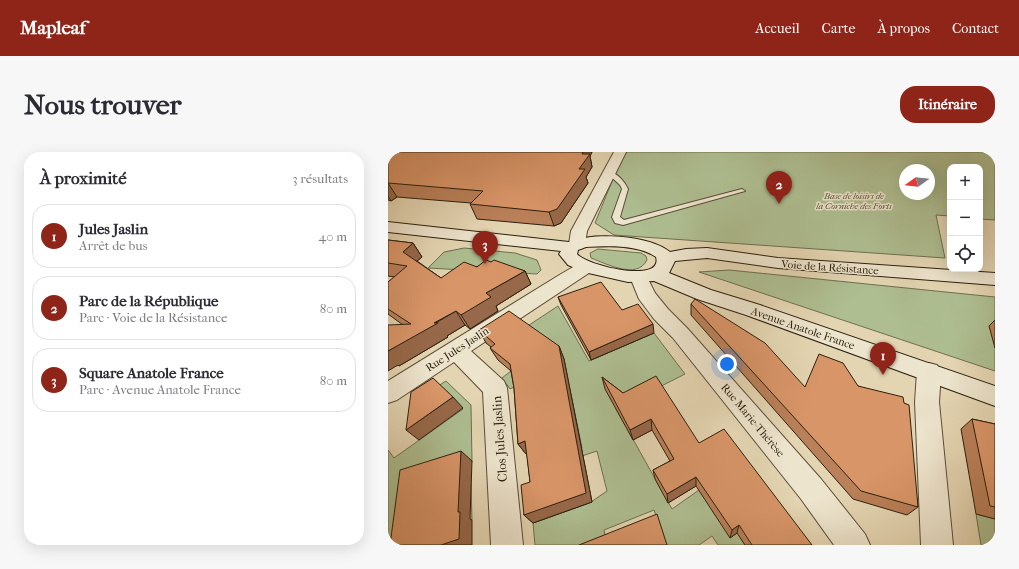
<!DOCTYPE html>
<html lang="fr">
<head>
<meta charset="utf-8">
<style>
	body { margin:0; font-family:"IM FELL French Canon",serif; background:#f7f7f7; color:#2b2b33 }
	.controls { position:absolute; right:12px; top:12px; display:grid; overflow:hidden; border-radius:8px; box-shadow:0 4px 16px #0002 }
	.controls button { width:36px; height:36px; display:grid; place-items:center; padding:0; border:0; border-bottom:1px solid #e1e1e2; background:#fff; color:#2b2b33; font:20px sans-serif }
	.compass { position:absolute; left:511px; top:12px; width:36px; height:36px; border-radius:50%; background:#fff; box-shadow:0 4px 16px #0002; rotate:255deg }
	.you { position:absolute; left:339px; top:212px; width:14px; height:14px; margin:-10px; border:3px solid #fff; border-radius:50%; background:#1a73e8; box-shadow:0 0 0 6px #1a73e833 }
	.badge { display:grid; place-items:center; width:26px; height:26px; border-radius:50%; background:#8f2418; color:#fff; font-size:13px; font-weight:700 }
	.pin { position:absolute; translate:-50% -33px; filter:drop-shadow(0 1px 2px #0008) }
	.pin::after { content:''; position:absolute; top:21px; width:14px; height:12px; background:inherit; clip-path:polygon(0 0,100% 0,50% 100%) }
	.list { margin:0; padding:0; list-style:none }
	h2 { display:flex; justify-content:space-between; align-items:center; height:52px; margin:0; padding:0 16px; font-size:17px }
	h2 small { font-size:13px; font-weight:400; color:#7c7c81 }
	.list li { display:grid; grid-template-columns:26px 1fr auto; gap:12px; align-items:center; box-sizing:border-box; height:64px; margin:0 8px 8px; padding:0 8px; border:1px solid #e1e1e2; border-radius:16px }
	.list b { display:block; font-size:15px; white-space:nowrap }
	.list p { margin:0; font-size:13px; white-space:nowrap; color:#7c7c81 }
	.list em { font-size:13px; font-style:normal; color:#7c7c81 }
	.icon { flex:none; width:22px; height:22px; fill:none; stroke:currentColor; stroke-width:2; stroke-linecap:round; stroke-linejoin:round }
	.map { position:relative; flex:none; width:607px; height:393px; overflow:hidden; border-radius:16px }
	header { display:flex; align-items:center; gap:24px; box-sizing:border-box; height:56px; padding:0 20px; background:#8f2418; color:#fff }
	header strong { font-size:19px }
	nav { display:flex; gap:22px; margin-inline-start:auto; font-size:14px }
	.intro { display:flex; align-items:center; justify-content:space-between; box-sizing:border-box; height:96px; padding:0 24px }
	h1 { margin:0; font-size:28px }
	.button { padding:10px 18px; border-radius:16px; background:#8f2418; color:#fff; font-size:14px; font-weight:700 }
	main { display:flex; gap:24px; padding:0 24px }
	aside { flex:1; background:#fff; border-radius:16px; box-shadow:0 4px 16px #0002 }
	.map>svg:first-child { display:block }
</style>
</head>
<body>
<header>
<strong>Mapleaf</strong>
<nav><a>Accueil</a><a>Carte</a><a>À propos</a><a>Contact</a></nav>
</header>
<div class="intro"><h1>Nous trouver</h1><a class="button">Itinéraire</a></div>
<main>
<aside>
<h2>À proximité<small>3 résultats</small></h2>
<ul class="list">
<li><span class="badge">1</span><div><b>Jules Jaslin</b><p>Arrêt de bus</p></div><em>40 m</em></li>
<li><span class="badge">2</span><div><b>Parc de la République</b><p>Parc · Voie de la Résistance</p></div><em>80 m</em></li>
<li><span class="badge">3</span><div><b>Square Anatole France</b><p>Parc · Avenue Anatole France</p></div><em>80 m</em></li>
</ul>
</aside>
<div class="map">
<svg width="607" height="393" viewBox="0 0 607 393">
	<rect width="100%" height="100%" fill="#e4d5b2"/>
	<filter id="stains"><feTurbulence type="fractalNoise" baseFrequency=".005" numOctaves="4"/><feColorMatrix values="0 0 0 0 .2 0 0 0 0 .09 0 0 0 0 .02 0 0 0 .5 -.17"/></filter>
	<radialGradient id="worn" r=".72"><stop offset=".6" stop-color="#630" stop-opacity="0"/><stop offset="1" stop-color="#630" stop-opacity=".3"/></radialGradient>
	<g fill="#aebe91" stroke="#6d6f50" fill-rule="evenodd">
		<path d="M236,0h371v68l-15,-1v-52h-30v49l-14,-1 9,43 -331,-23 -19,-12zM517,18h24v24h-24z"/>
		<polygon points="76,96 127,101 149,108 153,118 149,122 40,116 56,100"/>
		<path d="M210,97l43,4 5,3 1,4c-10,20 -40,4 -56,-2l-1,-5z"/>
		<polygon points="341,118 607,145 607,219 311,120"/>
		<polygon points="170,154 201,209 266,181 297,222 228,257 284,357 311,338 324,339 357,393 330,393 324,384 311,393 278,393 266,358 216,378 219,393 147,393 145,371 203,350 219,339 209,299 148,319 149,311 194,296 183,242 142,253 130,233 122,237 114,226 123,219 135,177"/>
		<polygon points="58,229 83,253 84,310 74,313 72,336 83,332 84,368 19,393 0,393 0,298 6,306 75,257 39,241"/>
		<polygon points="588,362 607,367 607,393 593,393"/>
	</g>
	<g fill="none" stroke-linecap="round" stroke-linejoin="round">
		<defs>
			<path id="lane" d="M220,20c8,-1 17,10 20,17l-8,28 4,3 118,-31 3,2 -122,34 -8,-2 -3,-6 10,-28 -2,-4 -12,-11z"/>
			<g id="street">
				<polygon points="226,0 238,0 199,79 197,92 195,96 189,97 183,96 181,92 183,79"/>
				<polygon points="198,110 204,111 207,115 204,119 83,199 116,229 119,236 135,393 103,393 95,240 66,210 9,248 0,251 0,229 173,122 192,111"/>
				<polygon points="251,119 257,121 267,141 280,157 299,176 433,327 477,382 482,393 446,393 413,347 285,186 266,167 251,147 242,125 245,121"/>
				<polygon points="541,211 549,213 553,220 551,250 565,393 533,393 527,250 529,220 533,213"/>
			</g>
			<path id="secondary" d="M0,70l181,20c25,-10 80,-7 101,10l16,-3 21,-1 71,10 217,15v12l-217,-17 -71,-10 -32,3 -6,12 42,17 49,15 235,81v20l-249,-91 -49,-16 -43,-18 -26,1 -44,-10 -16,-7 -9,-11 2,-3 -173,-19zM198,95c22,-1 51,-3 70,10 8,27 -69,9 -79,-3l1,-4z"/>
		</defs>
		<use href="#lane" stroke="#5a4d38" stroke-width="2"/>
		<use href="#street" stroke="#5a4d38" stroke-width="2"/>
		<use href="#secondary" stroke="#2c200f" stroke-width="2"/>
		<use href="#lane" fill="#ede4cd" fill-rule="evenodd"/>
		<use href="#street" fill="#ede4cd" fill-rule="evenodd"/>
		<use href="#secondary" fill="#ede4cd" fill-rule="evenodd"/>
	</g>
	<g fill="#ba8059" stroke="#2c200f">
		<polygon points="0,0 204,0 202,4 204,15 198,25 200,31 173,71 166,74 89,67 82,52 83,51 9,45 3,49 0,48"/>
		<polygon points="0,88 25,91 34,105 29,109 53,126 103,110 137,119 143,132 108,154 110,159 82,177 77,173 59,184 60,185 11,214 10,213 15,173 0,162 0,130 7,125 0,124"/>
		<polygon points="170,145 234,158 266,181 203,208 173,153"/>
		<polygon points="303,152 417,235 470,234 516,251 530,355 519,363 465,347 303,163"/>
		<polygon points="607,168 607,196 601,174"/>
		<polygon points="91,178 171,194 176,207 204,350 145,371 136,363 142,330 139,302 138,302 130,292 126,236 123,219 110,208 102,196 103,195 98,191"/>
		<polygon points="214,225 235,241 311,291 424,393 357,393 349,381 342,386 308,334 280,351 267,327 265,318 282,309 264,278 245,288 217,237"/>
		<polygon points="584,267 607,272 607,367 588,362 573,277"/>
	</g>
	<g fill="#976849" stroke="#2c200f">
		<polygon points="195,0 204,0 202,4 204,15 198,25 200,31 173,71 166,74 161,60 191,17 194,2"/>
		<polygon points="0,31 9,45 3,49 0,44"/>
		<polygon points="25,91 34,105 24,113 15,100"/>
		<polygon points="137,119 143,132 108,154 110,159 82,177 73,163 98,141"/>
		<polygon points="68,159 77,173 59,184 60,185 11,214 10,213 0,219 0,199"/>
		<polygon points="265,172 266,181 203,208 201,200"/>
		<polygon points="171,194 176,207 204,350 145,371 136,363"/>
		<polygon points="65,245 75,256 31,288 18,278"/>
		<polygon points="263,267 264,278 245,288 242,278"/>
		<polygon points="137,289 145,300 138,302 130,292"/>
		<polygon points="73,299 84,309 82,367 84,368 84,393 53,393"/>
		<polygon points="308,325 308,334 280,351 279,342"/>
		<polygon points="351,373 349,381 342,386 344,378"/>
	</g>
	<g fill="#d89568" stroke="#2c200f">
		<polygon points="0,0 195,0 194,2 202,2 191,17 197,17 169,57 161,60 82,52 95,39 0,31"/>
		<polygon points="0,88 25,91 15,100 53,126 76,110 89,115 98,108 103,110 106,108 137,119 98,141 103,145 73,163 68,159 46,171 50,171 0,199 0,173 23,172 0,157 0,130 19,114 0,111"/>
		<polygon points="213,130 234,158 250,152 265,172 201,200 170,145"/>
		<polygon points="307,147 377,191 417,235 431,202 455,211 470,234 515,245 516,251 521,253 530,355 473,339 303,152"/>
		<polygon points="121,159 171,194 198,341 136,363 133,333 142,330 137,289 130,292 126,236 122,212 102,196 107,192 91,178"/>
		<polygon points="268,224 311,291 336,277 424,393 364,393 351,373 344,378 308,325 279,342 265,318 286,307 263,267 242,278 214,225 235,241"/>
		<polygon points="45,226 65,245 18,278 23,240"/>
		<polygon points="584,267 607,272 607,355 602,354"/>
		<polygon points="73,299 70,360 72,360 71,387 53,393 2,393 12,318"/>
		<polygon points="269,362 279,393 191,393"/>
	</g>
	<g text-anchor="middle" stroke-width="3" stroke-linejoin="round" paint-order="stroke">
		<g font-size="9" font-style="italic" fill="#534f36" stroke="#ede4cd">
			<text x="466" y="47">Base de loisirs de<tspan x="466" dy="10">la Corniche des Forts</tspan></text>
		</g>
		<g font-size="11" fill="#2c200f" stroke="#ede4cd">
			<text transform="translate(442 115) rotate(4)" y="4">Voie de la Résistance</text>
			<text transform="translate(415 176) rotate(19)" y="4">Avenue Anatole France</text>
			<text transform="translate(69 197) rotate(-33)" y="4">Rue Jules Jaslin</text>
			<text transform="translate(365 268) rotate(50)" y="4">Rue Marie-Thérèse</text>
		</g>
		<g font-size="13" fill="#2c200f" stroke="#ede4cd">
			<text transform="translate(111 287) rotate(-94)" y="5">Clos Jules Jaslin</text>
		</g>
	</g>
	<rect width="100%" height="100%" filter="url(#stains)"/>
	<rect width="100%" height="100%" fill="url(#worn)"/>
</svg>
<div class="controls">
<button>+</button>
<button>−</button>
<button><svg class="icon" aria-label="locate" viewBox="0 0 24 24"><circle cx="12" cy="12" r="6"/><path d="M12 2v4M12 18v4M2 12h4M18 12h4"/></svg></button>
</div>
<svg class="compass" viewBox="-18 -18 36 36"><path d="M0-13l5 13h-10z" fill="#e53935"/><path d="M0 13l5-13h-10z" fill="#7c7c81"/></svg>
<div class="you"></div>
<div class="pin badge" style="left:495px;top:223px">1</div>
<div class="pin badge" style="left:391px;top:52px">2</div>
<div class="pin badge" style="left:97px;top:112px">3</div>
</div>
</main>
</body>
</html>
